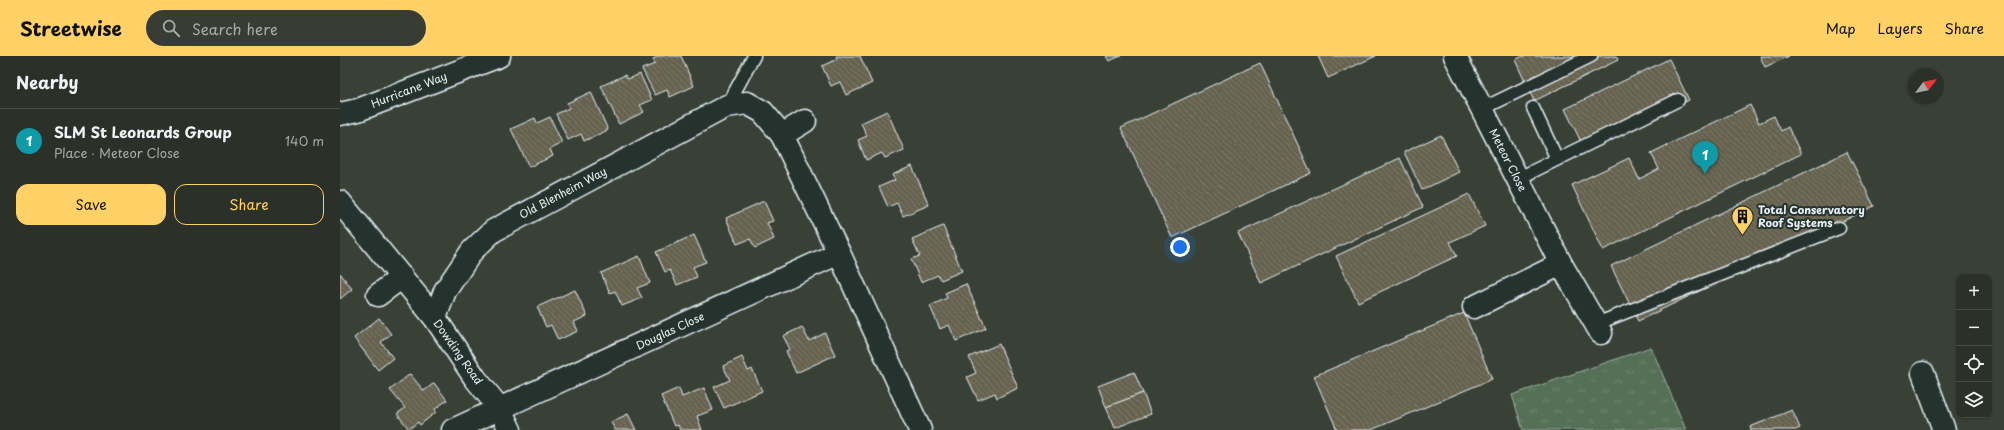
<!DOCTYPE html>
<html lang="en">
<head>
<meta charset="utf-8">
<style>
	body { margin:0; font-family:"Playpen Sans",sans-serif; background:#373d35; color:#f1f3f6 }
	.controls { position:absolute; right:12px; bottom:12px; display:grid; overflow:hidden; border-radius:8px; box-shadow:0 1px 3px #0004 }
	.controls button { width:36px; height:36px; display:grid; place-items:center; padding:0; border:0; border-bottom:1px solid #474c46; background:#2b3129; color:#f1f3f6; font:20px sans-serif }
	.compass { position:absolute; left:1568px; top:12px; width:36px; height:36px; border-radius:50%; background:#2b3129; box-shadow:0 1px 3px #0004; rotate:58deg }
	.you { position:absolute; left:840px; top:191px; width:14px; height:14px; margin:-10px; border:3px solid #fff; border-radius:50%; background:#1a73e8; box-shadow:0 0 0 6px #1a73e833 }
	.badge { display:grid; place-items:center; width:26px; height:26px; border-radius:50%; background:#ffd166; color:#fff; font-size:13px; font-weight:700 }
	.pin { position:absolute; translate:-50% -33px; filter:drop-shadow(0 1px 2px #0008) }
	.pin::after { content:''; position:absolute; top:21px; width:14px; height:12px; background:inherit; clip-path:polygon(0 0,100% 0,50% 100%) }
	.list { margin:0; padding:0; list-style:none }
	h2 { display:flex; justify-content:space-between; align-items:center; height:52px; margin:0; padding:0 16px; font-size:17px }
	h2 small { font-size:13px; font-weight:400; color:#a6a9a8 }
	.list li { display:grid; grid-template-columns:26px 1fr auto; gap:12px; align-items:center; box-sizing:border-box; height:64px; padding:0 16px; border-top:1px solid #474c46 }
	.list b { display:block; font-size:15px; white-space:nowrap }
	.list p { margin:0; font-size:13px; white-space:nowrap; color:#a6a9a8 }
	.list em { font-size:13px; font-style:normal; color:#a6a9a8 }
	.actions { display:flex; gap:8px; padding:12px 16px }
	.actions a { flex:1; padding:9px 0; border:1px solid #ffd166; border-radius:12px; text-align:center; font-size:14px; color:#ffd166 }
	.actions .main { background:#ffd166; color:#111 }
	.icon { flex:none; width:22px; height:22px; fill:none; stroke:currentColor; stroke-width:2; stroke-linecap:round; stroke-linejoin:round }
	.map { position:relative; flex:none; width:1664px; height:374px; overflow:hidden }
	header { display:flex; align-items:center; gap:24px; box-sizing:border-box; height:56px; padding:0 20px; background:#ffd166; color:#111 }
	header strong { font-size:19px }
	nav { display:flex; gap:22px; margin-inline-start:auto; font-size:14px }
	.search { width:280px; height:36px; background:#373d35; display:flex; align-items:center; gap:10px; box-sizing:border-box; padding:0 14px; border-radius:22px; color:#a6a9a8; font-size:15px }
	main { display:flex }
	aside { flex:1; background:#2b3129 }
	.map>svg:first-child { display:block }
</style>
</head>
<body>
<header>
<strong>Streetwise</strong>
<div class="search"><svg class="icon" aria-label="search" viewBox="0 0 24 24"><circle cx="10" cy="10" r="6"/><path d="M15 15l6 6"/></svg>Search here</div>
<nav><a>Map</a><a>Layers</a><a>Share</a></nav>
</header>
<main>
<aside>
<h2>Nearby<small></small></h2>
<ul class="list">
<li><span class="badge" style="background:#0f9aa8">1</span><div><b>SLM St Leonards Group</b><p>Place · Meteor Close</p></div><em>140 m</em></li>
</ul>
<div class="actions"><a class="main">Save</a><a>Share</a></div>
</aside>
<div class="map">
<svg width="1664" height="374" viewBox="0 0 1664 374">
	<defs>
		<pattern id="grass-tufts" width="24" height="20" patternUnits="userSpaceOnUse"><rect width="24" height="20" fill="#557056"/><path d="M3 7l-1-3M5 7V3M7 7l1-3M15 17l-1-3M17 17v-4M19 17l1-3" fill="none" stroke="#6d856f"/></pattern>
		<pattern id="building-back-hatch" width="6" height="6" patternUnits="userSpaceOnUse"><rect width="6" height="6" fill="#66624f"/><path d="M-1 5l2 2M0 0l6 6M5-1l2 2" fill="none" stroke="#7c7969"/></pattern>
	</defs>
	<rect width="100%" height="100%" fill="#394137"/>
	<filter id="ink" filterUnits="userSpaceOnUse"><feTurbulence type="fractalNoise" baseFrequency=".025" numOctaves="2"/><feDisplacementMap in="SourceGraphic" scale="8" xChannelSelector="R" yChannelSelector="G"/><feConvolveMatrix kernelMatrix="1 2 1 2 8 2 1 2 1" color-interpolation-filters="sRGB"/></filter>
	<g filter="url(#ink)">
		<polygon fill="url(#grass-tufts)" stroke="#9eb0a7" points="1311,291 1346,374 1183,374 1172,339"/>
		<g fill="url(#building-back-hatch)" stroke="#e8f1f8">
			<polygon points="319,0 341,0 354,30 330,41 327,34 315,39 302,13 315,8 313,3"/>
			<polygon points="496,0 520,0 532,27 506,39 500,26 491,30 482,10 497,3"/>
			<polygon points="766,0 781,0 769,5"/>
			<polygon points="978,0 1036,0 988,22"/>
			<polygon points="1183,0 1276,0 1278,4 1194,45 1175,4"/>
			<polygon points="1420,0 1449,0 1425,11"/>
			<polygon points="1329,3 1349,44 1245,94 1225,53"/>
			<polygon points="920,7 971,117 832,182 781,72"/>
			<polygon points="300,18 312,44 300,49 304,56 279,68 261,30 285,19 288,23"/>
			<polygon points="251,36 268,74 244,85 241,78 228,84 216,58 229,52 227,47"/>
			<polygon points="1410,49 1419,67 1434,60 1441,75 1448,71 1461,98 1263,194 1232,129 1289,102 1299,123 1319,113 1311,97"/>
			<polygon points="547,55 564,94 545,102 542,97 526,104 518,84 527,80 521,67"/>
			<polygon points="210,61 222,87 210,93 213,100 189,111 171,73 195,62 197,67"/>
			<polygon points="1101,79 1119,116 1082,134 1064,96"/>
			<polygon points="1507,96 1534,150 1298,265 1271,210"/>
			<polygon points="1060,102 1083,151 921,227 898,177"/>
			<polygon points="572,110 589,149 563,160 557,147 548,151 539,131 555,124 552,119"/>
			<polygon points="1129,138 1145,170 1110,186 1117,200 1018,246 996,200"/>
			<polygon points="424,145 433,165 427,167 434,183 415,192 410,183 397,188 386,162"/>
			<polygon points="603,170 622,215 601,224 598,219 581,226 571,203 580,200 572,183"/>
			<polygon points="354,179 366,206 353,211 357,221 337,229 330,214 325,216 316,196"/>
			<polygon points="299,200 310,227 297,232 302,242 282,250 275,235 270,237 261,217"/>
			<polygon points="0,217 12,233 0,243"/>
			<polygon points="626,228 646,272 616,285 609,269 600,273 590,250 607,242 605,237"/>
			<polygon points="235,234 247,260 234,266 238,275 218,284 211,269 206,271 197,251"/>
			<polygon points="1124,257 1152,323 1031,374 997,374 974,320"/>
			<polygon points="39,262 51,278 41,286 53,302 38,314 14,282"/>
			<polygon points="462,271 469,285 485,277 495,299 456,317 446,295 450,293 443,280"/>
			<polygon points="659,288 678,332 657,342 655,337 638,344 627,321 636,317 629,301"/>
			<polygon points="402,301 408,315 412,313 422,335 384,352 374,331 390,324 383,310"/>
			<polygon points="794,316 803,337 766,351 758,330"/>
			<polygon points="70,318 84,335 94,327 107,344 95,353 96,356 80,369 78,366 69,373 57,358 65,352 50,334"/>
			<polygon points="339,332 342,341 364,332 373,354 357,360 362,374 340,374 338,369 334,370 321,340"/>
			<polygon points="803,337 811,358 775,372 766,351"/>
			<polygon points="1452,354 1460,372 1456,374 1411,374 1410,371"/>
			<polygon points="288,358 296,374 275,374 271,366"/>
		</g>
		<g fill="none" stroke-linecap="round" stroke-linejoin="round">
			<defs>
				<g id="service">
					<polyline points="387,50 414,0"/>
					<polyline points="1193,52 1217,103"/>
					<polyline points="1142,53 1251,0"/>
					<polyline points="1177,123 1338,44"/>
					<polyline points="1256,268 1499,172"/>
				</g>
				<g id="minor">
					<polyline points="1115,0 1221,208 1261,277"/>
					<polyline points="0,58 18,54 159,0"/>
					<polyline points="442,79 465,65"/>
					<polyline points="0,146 95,262 135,322 160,353 170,374"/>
					<polyline points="499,197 580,374"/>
					<polyline points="38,239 62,221"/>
					<polyline points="1134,251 1221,208"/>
					<polyline points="95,262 105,235 132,195 153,175 387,50 407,47 423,56 442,79 499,197 113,374"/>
					<polyline points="1583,317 1604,374"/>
				</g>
			</defs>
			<use href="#service" stroke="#e8f1f8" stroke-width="15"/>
			<use href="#minor" stroke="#e8f1f8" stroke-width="25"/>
			<use href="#service" stroke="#26332d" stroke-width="12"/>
			<use href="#minor" stroke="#26332d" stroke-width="22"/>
		</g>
	</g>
	<defs>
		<symbol id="building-pin" viewBox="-11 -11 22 30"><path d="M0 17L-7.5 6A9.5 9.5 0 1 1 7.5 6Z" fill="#ffd166" stroke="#26332d"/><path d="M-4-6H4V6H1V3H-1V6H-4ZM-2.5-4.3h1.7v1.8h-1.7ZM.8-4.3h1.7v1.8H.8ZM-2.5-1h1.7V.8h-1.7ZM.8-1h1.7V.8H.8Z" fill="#111"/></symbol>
	</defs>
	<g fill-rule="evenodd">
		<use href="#building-pin" x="1390" y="148" width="25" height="34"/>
	</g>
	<g text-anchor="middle" stroke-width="4" stroke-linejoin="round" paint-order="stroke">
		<g font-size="11" fill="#e8f1f8" stroke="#26332d">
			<text transform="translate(69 34) rotate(-21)" y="4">Hurricane Way</text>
			<text transform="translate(1168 104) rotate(63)" y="4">Meteor Close</text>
			<text transform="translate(223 137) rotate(-28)" y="4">Old Blenheim Way</text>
			<text transform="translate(330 275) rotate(-25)" y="4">Douglas Close</text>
			<text transform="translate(118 296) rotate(55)" y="4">Dowding Road</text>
		</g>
		<g font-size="11" font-weight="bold" fill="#e8f1f8" stroke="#26332d" text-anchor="start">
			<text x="1418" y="158">Total Conservatory<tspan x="1418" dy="13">Roof Systems</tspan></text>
		</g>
	</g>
</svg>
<div class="controls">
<button>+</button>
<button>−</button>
<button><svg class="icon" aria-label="locate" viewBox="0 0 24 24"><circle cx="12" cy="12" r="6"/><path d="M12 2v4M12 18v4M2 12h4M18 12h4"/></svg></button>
<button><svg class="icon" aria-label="layers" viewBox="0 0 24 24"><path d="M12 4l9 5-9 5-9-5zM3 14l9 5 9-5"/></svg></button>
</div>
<svg class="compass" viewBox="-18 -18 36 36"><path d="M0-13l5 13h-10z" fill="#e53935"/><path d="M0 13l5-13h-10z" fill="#a6a9a8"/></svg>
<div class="you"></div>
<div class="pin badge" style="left:1365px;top:118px;background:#0f9aa8">1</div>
</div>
</main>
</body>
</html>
